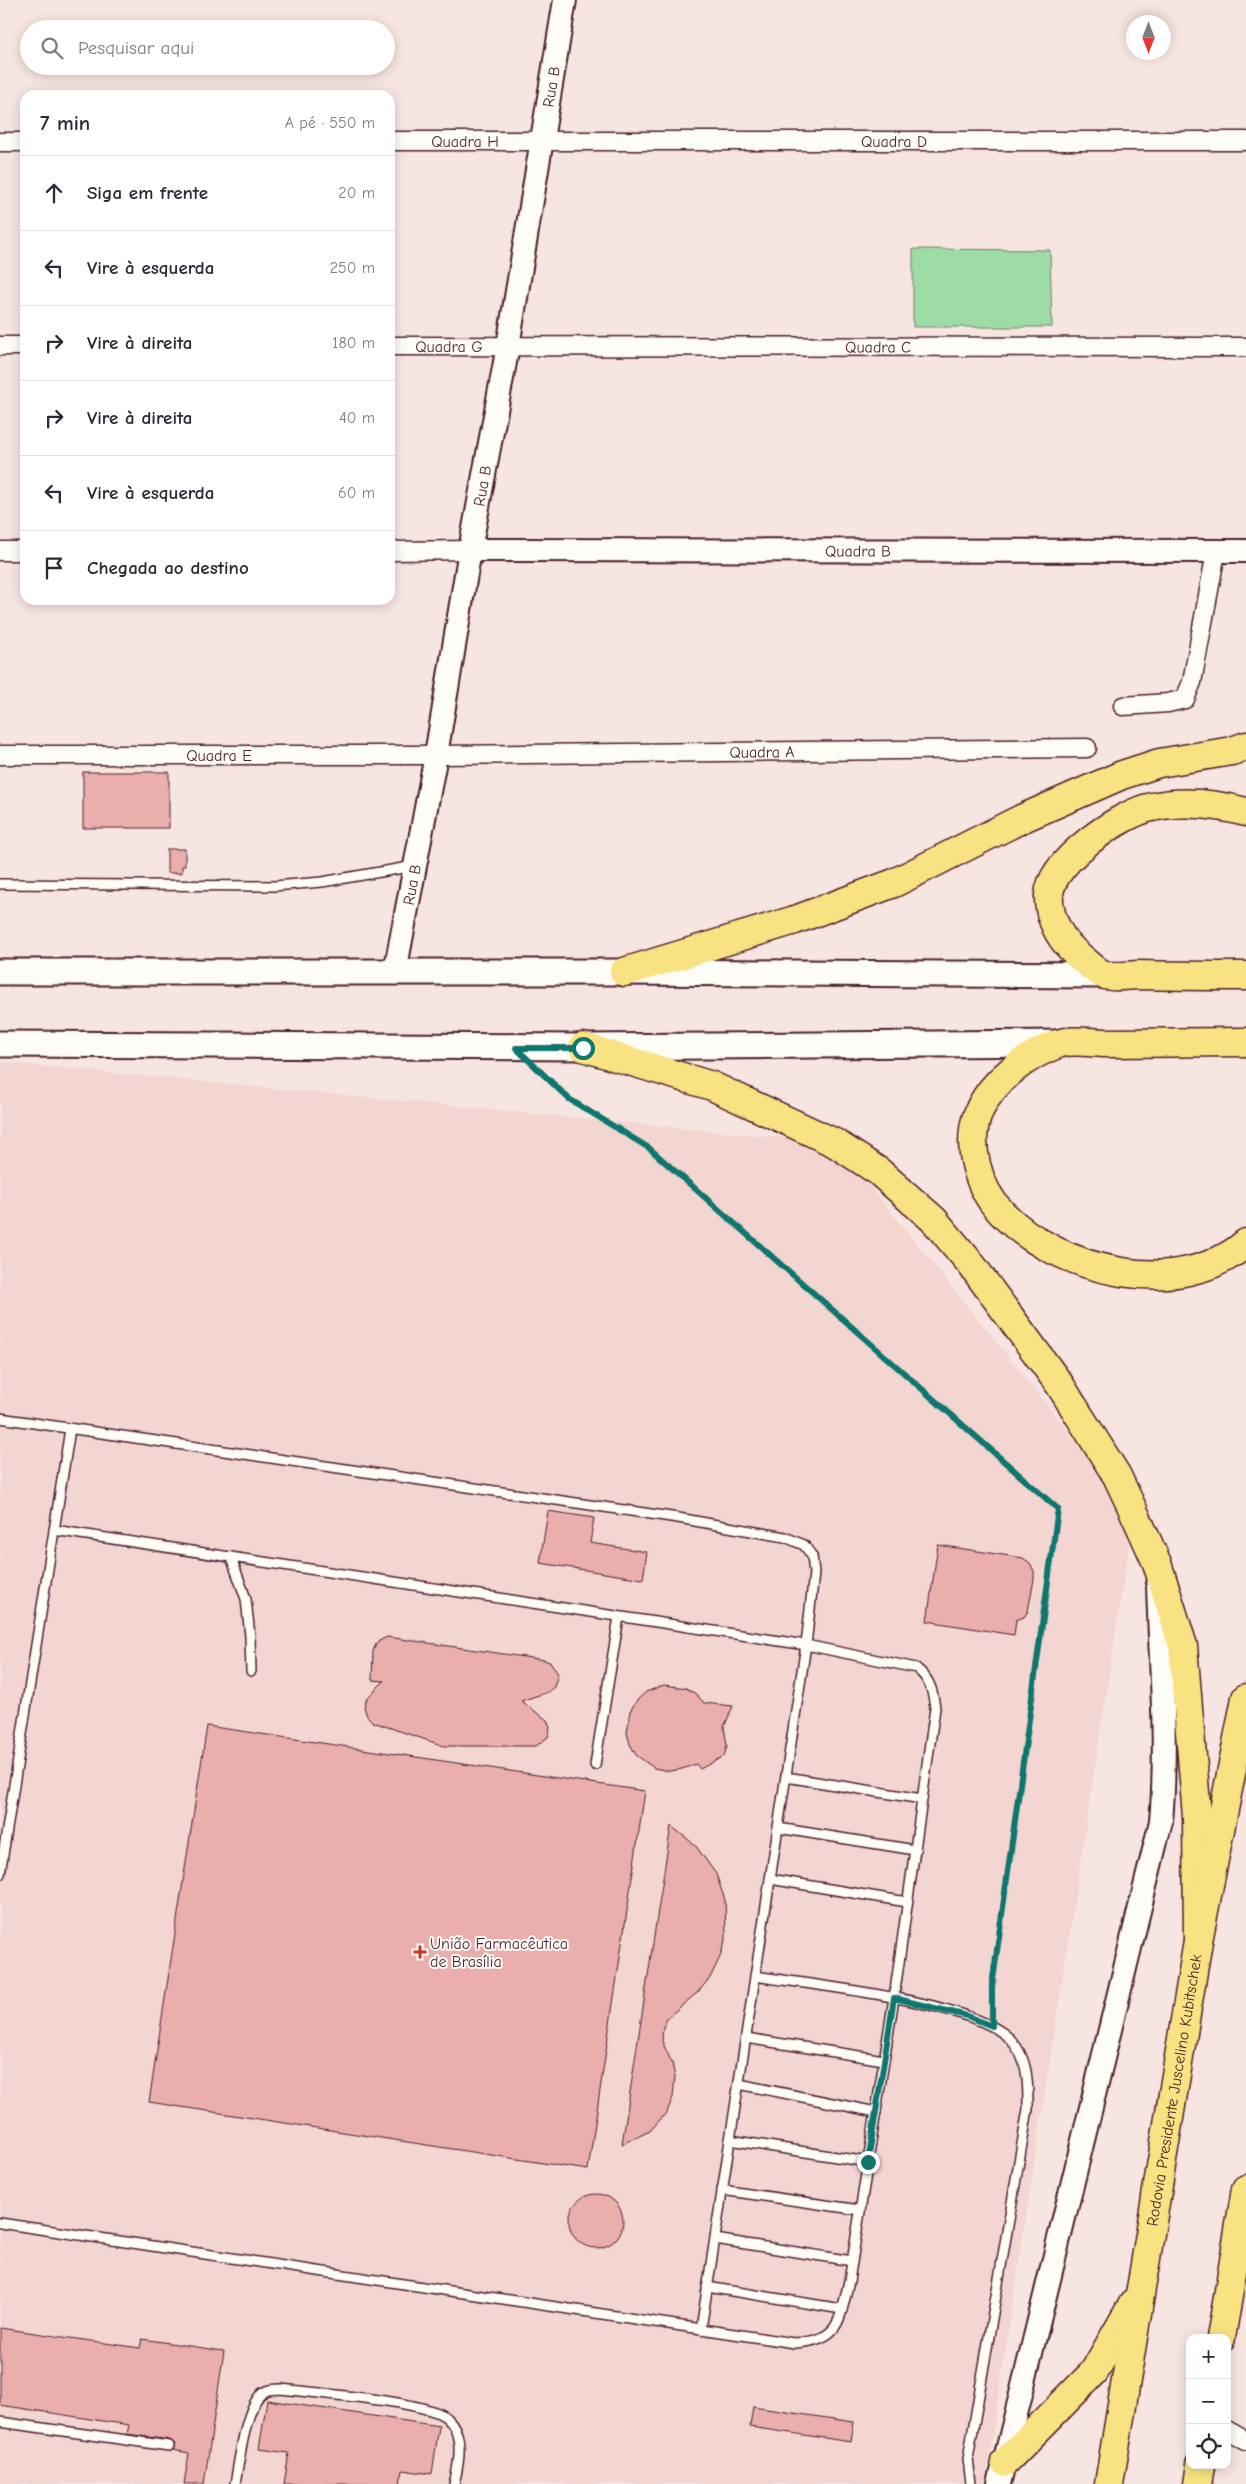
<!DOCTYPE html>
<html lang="pt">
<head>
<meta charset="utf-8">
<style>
	body { margin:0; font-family:"Comic Neue",sans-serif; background:#f2f2f3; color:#2b2b33 }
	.controls { position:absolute; right:15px; bottom:15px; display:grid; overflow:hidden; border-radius:10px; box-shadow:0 2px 12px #0003 }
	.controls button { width:45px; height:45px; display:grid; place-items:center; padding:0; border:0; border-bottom:1px solid #e1e1e2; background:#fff; color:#2b2b33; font:25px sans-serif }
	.compass { position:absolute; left:1126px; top:15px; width:45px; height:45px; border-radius:50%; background:#fff; box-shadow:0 2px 12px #0003; rotate:180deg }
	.stop { position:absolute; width:15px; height:15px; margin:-11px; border:4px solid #0f766e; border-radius:50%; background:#fff }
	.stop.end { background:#0f766e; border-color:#fff; box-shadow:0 1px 5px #0008 }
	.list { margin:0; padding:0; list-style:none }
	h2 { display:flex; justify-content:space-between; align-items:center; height:65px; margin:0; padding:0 20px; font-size:21px }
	h2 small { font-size:16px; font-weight:400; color:#7c7c81 }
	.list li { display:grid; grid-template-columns:32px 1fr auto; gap:15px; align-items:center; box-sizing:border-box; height:75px; padding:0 20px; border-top:1px solid #e1e1e2 }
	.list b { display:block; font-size:19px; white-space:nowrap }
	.list em { font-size:16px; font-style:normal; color:#7c7c81 }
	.icon { flex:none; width:28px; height:28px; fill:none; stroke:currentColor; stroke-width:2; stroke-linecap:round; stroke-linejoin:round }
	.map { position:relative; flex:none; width:1246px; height:2484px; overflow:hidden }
	.search { position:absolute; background:#fff; box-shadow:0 2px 12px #0003; left:20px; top:20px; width:375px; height:55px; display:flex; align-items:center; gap:12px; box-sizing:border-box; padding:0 18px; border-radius:28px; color:#7c7c81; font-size:19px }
	.panel { position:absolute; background:#fff; box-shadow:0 2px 12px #0003; left:20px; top:90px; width:375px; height:515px; border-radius:15px }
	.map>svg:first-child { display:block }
</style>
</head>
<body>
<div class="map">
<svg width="1246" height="2484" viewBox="0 0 1246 2484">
	<rect width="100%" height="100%" fill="#f7e5e1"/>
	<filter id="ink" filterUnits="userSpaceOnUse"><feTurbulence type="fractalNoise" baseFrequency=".02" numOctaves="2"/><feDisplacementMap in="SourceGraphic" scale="10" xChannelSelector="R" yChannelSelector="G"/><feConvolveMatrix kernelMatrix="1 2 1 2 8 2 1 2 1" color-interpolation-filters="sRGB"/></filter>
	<g filter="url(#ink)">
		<polygon fill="#f3d5d1" points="0,1062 835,1143 1134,1512 985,2484 0,2484"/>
		<polygon fill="#9ddca5" stroke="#747e68" points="913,249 1050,250 1052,327 913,327"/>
		<g fill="#eaafad" stroke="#4a1f2b">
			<rect x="83" y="772" width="86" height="56"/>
			<polygon points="167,849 185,849 185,866 182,866 182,873 167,873"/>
			<polygon points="548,1511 594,1518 590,1543 647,1552 643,1579 540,1563"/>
			<polygon points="938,1545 1023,1558 1030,1563 1034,1571 1034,1579 1028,1611 1024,1617 1016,1620 1014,1635 927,1621"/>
			<polygon points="387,1637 545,1660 551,1663 558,1674 554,1687 548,1692 521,1701 547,1720 550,1728 548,1737 536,1746 444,1746 373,1722 367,1716 364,1707 367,1698 384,1681 372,1680 373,1651 377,1642"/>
			<polygon points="664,1685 686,1688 696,1694 704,1703 733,1706 724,1727 727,1746 724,1756 700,1769 696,1764 682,1769 669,1771 654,1768 636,1755 630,1744 627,1733 630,1711 637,1700 646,1692"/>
			<polygon points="207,1726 645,1791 588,2170 149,2102"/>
			<polygon points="671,1826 695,1845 716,1874 725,1900 726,1937 720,1957 710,1978 697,1993 668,2017 663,2027 662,2041 672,2063 675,2077 673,2097 667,2112 650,2131 622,2144"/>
			<circle cx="596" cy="2221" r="27"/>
			<polygon points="0,2328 140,2348 142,2339 224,2351 204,2484 184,2484 189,2453 173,2450 175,2444 170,2440 127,2434 129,2425 0,2405"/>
			<polygon points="267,2400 439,2426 432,2474 402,2470 400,2484 284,2484 289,2453 259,2449"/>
			<polygon points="753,2407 854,2422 851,2442 750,2427"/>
		</g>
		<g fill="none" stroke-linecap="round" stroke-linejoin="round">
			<defs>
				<g id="service">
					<polyline points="0,884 274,886 322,882 415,866"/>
					<polyline points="0,1418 678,1518 785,1537 804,1545 812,1556 814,1573 806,1645 701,2329"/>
					<polyline points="231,1557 246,1599 250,1636 251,1671"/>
					<polyline points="595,1765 619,1617"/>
					<polyline points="786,1777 922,1799"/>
					<polyline points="778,1828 915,1850"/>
					<polyline points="0,1874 70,1429"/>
					<polyline points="770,1879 907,1902"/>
					<path d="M755,1976c57,9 216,25 254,62 20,19 19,46 19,71l-60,350 3,25"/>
					<polyline points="746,2038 884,2060"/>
					<polyline points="739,2084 876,2112"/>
					<polyline points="730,2140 868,2162"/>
					<polyline points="722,2190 860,2210"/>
					<path d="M0,2223l794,120c46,-2 45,-21 55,-62l45,-283 41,-290c-2,-17 -5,-29 -19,-40l-110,-23 -752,-115"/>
					<polyline points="715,2239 852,2261"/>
					<polyline points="707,2287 842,2309"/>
					<polyline points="0,2422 169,2446"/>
					<path d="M235,2484c4,-20 11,-86 31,-93 4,-2 11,-2 15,-2 32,4 147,12 166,29 18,16 12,46 7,66"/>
				</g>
				<g id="minor">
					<path id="s1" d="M390,141h856"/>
					<polyline points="0,142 25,142"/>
					<polyline points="0,346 25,346"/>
					<path id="s2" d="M390,346l856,1"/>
					<polyline points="0,551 25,551"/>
					<polyline points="390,551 470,550"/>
					<polyline points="1123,706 1168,703 1185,699 1192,682 1216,552"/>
					<path id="s3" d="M0,755h436l651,-7"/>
					<polyline points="1227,2430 1246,2441"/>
				</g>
				<g id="tertiary">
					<path id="s4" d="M470,550l776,1"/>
					<path id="s5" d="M395,972l41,-217 34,-205 38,-204 57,-346"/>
					<path d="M999,2484l162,-663c7,-79 -1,-158 -3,-237"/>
				</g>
				<g id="secondary">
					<polyline points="0,972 624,972 1104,975"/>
					<polyline points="0,1044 583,1047 1059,1043"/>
				</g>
				<g id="trunk">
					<path d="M1246,812c-31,-8 -63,-12 -94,-5 -31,6 -101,54 -103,88 -1,17 7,36 18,49 6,7 30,29 38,31 10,3 24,0 34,0 36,1 71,1 107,1"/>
					<polyline points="624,972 795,920 894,883 1021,819 1122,775 1159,763 1232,751 1246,746"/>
					<path d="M1246,1042c-47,0 -93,1 -140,1 -14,0 -35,-4 -48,1 -31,11 -66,37 -79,67 -14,33 -1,78 23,102 57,59 178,88 244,30"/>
					<polyline points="583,1047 712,1086 835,1143 878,1171 934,1220 971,1264 1060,1385 1117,1476 1134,1512 1157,1563 1183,1646 1197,1817 1198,1941"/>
					<polyline points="1221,2338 1246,2189"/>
					<polyline points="1005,2462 1094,2372 1133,2304"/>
					<path id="s6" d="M1109,2484l89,-543 48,-243"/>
					<polyline points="1198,2484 1201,2465"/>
				</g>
			</defs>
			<use href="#service" stroke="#4a1f2b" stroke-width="12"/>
			<use href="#minor" stroke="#4a1f2b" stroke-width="21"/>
			<use href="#tertiary" stroke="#4a1f2b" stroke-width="26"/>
			<use href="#secondary" stroke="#4a1f2b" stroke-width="29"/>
			<use href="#trunk" stroke="#4a1f2b" stroke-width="31"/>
			<polyline stroke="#4a1f2b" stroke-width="3" stroke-dasharray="5 4" stroke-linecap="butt" points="538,1069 569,1099 649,1148 1058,1509 991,1987 992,2011"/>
			<use href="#service" stroke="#fdfcf7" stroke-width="9"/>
			<use href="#minor" stroke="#fdfcf7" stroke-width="18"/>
			<use href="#tertiary" stroke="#fdfcf7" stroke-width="22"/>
			<use href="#secondary" stroke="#fdfcf7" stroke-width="25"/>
			<use href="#trunk" stroke="#f8e281" stroke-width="28"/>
		</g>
	</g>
	<g fill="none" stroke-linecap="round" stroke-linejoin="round" filter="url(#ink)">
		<polyline stroke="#0f766e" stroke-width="6" points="583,1048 516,1048 569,1099 649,1148 1058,1509 992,1987 992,2026 967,2016 894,1998 868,2162"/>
	</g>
	<path fill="#c8321e" stroke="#fdfcf7" stroke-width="2" d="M417.5 1944.5h5v5h5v5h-5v5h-5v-5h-5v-5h5z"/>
	<g text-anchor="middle" stroke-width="4" stroke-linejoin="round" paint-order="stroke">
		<g font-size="16" fill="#4a1f2b" stroke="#fdfcf7">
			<text dy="6" stroke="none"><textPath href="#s5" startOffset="899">Rua B</textPath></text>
			<text dy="6" stroke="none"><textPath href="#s1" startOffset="75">Quadra H</textPath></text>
			<text dy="6" stroke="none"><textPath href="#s1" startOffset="504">Quadra D</textPath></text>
			<text dy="6" stroke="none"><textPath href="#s2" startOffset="59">Quadra G</textPath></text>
			<text dy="6" stroke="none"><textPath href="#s2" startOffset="488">Quadra C</textPath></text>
			<text dy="6" stroke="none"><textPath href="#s5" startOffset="494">Rua B</textPath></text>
			<text dy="6" stroke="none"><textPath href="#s4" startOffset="388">Quadra B</textPath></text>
			<text dy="6" stroke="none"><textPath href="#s3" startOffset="762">Quadra A</textPath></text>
			<text dy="6" stroke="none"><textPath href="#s3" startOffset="219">Quadra E</textPath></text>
			<text dy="6" stroke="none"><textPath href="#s5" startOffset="89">Rua B</textPath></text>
			<text dy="6" stroke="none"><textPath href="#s6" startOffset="399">Rodovia Presidente Juscelino Kubitschek</textPath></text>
		</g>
		<g font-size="16" fill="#4a1f2b" stroke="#fdfcf7" text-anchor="start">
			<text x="430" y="1949">União Farmacêutica<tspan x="430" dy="18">de Brasília</tspan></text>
		</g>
	</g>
</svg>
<div class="controls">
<button>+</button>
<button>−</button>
<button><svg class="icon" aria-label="locate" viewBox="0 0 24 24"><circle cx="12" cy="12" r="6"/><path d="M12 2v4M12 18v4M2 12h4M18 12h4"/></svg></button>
</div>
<svg class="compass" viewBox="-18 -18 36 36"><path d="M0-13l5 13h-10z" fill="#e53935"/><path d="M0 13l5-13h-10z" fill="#7c7c81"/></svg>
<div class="stop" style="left:583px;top:1048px"></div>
<div class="stop end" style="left:868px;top:2162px"></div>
<div class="search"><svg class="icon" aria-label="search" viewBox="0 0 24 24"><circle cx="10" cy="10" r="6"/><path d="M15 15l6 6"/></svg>Pesquisar aqui</div>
<section class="panel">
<h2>7 min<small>A pé · 550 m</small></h2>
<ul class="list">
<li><svg class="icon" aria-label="ahead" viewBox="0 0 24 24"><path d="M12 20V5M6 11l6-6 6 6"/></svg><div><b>Siga em frente</b></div><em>20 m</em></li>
<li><svg class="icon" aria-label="left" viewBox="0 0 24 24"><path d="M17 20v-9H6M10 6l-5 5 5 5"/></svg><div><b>Vire à esquerda</b></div><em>250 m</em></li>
<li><svg class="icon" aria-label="right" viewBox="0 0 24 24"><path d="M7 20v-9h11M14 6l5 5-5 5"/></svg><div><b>Vire à direita</b></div><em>180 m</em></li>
<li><svg class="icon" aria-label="right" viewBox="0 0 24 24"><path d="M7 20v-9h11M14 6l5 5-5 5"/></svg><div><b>Vire à direita</b></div><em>40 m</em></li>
<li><svg class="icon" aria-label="left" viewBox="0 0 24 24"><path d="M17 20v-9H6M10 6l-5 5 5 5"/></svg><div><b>Vire à esquerda</b></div><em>60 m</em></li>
<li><svg class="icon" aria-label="arrive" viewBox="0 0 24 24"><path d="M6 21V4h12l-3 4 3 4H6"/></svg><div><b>Chegada ao destino</b></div></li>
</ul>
</section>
</div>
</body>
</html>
